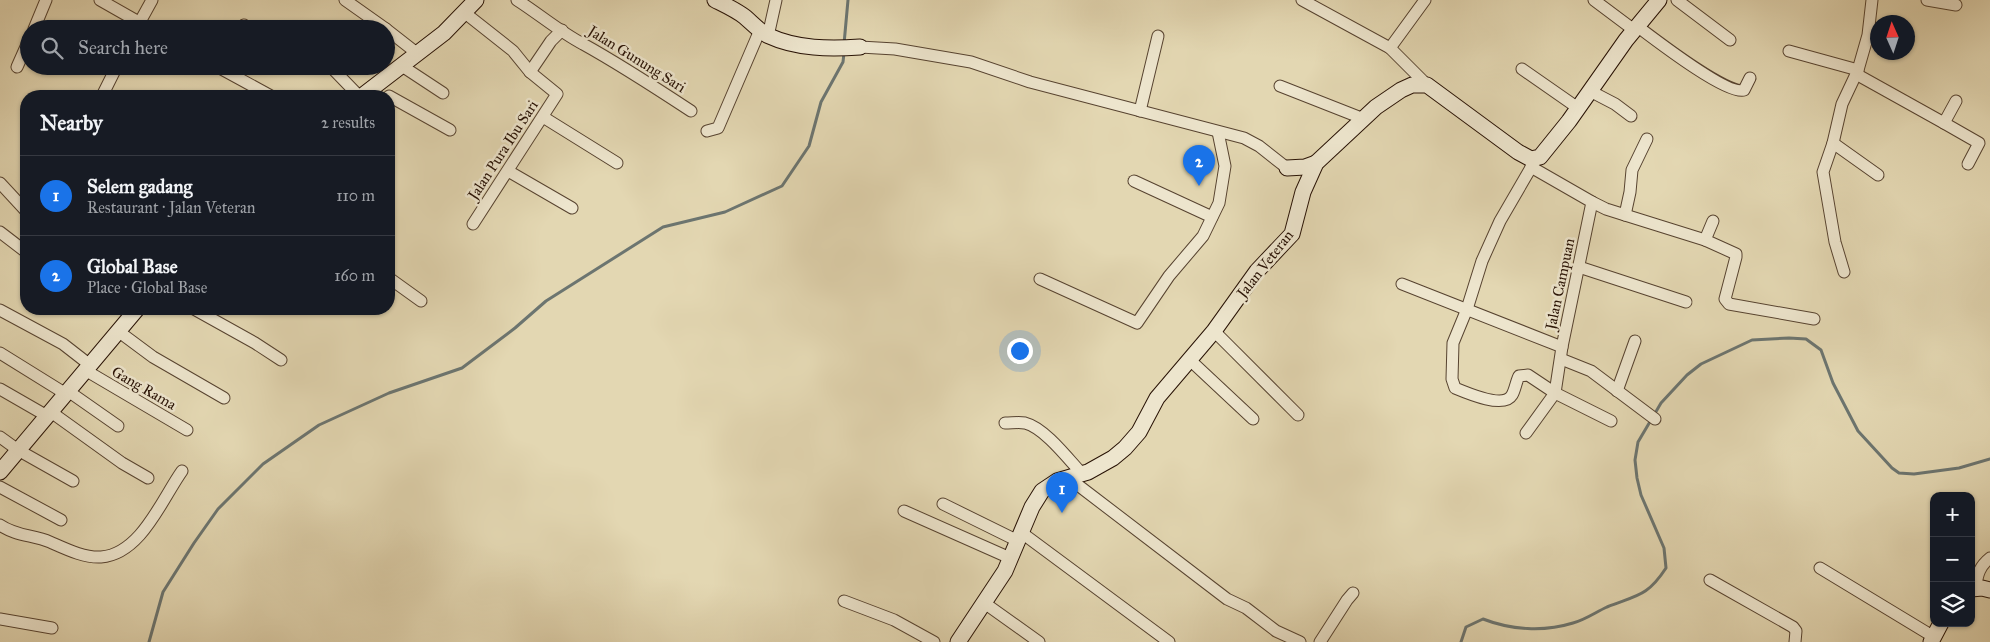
<!DOCTYPE html>
<html lang="en">
<head>
<meta charset="utf-8">
<style>
	body { margin:0; font-family:"IM FELL Great Primer",serif; background:#20242c; color:#f1f3f6 }
	.controls { position:absolute; right:15px; bottom:15px; display:grid; overflow:hidden; border-radius:10px; box-shadow:0 1px 4px #0004 }
	.controls button { width:45px; height:45px; display:grid; place-items:center; padding:0; border:0; border-bottom:1px solid #363941; background:#171b24; color:#f1f3f6; font:25px sans-serif }
	.compass { position:absolute; left:1870px; top:15px; width:45px; height:45px; border-radius:50%; background:#171b24; box-shadow:0 1px 4px #0004; rotate:357deg }
	.you { position:absolute; left:1019px; top:350px; width:18px; height:18px; margin:-12px; border:4px solid #fff; border-radius:50%; background:#1a73e8; box-shadow:0 0 0 8px #1a73e833 }
	.badge { display:grid; place-items:center; width:32px; height:32px; border-radius:50%; background:#1a73e8; color:#fff; font-size:16px; font-weight:700 }
	.pin { position:absolute; translate:-50% -41px; filter:drop-shadow(0 1px 2px #0008) }
	.pin::after { content:''; position:absolute; top:26px; width:18px; height:15px; background:inherit; clip-path:polygon(0 0,100% 0,50% 100%) }
	.list { margin:0; padding:0; list-style:none }
	h2 { display:flex; justify-content:space-between; align-items:center; height:65px; margin:0; padding:0 20px; font-size:21px }
	h2 small { font-size:16px; font-weight:400; color:#9ea1a6 }
	.list li { display:grid; grid-template-columns:32px 1fr auto; gap:15px; align-items:center; box-sizing:border-box; height:80px; padding:0 20px; border-top:1px solid #363941 }
	.list b { display:block; font-size:19px; white-space:nowrap }
	.list p { margin:0; font-size:16px; white-space:nowrap; color:#9ea1a6 }
	.list em { font-size:16px; font-style:normal; color:#9ea1a6 }
	.icon { flex:none; width:28px; height:28px; fill:none; stroke:currentColor; stroke-width:2; stroke-linecap:round; stroke-linejoin:round }
	.map { position:relative; flex:none; width:1990px; height:642px; overflow:hidden }
	.search { position:absolute; background:#171b24; box-shadow:0 1px 4px #0004; left:20px; top:20px; width:375px; height:55px; display:flex; align-items:center; gap:12px; box-sizing:border-box; padding:0 18px; border-radius:28px; color:#9ea1a6; font-size:19px }
	.panel { position:absolute; background:#171b24; box-shadow:0 1px 4px #0004; left:20px; top:90px; width:375px; height:225px; border-radius:20px }
	.map>svg:first-child { display:block }
</style>
</head>
<body>
<div class="map">
<svg width="1990" height="642" viewBox="0 0 1990 642">
	<rect width="100%" height="100%" fill="#e3d7b2"/>
	<filter id="stains"><feTurbulence type="fractalNoise" baseFrequency=".004" numOctaves="4"/><feColorMatrix values="0 0 0 0 .2 0 0 0 0 .09 0 0 0 0 .02 0 0 0 .5 -.17"/></filter>
	<radialGradient id="worn" r=".72"><stop offset=".6" stop-color="#630" stop-opacity="0"/><stop offset="1" stop-color="#630" stop-opacity=".3"/></radialGradient>
	<g fill="none" stroke-linecap="round" stroke-linejoin="round">
		<g stroke="#6c7570" stroke-width="3">
			<polyline points="844,44 848,0"/>
			<polyline points="1654,415 1661,403 1687,375 1701,364 1752,340 1789,338 1806,339 1821,350 1833,383 1858,431 1892,468 1899,473 1914,474 1959,468 1990,459"/>
			<polyline points="149,642 163,592 194,543 218,509 263,464 319,425 389,393 462,368 515,328 546,301 663,227 725,212 782,186 809,146 821,102 843,62 844,53"/>
			<path d="M1461,642l5,-15 17,-8c28,11 61,13 90,4 12,-3 23,-11 34,-16 30,-12 40,-10 59,-39l-2,-20 -23,-53 -4,-17 -2,-18 3,-18 13,-22"/>
		</g>
		<defs>
			<g id="street">
				<polyline points="100,0 151,29"/>
				<polyline points="345,0 386,29"/>
				<path d="M517,0c22,14 43,32 66,44 38,21 73,44 108,67"/>
				<polyline points="1302,0 1390,48 1427,85"/>
				<polyline points="1594,0 1634,30"/>
				<polyline points="1677,0 1730,40"/>
				<polyline points="1927,0 1956,5"/>
				<polyline points="465,13 513,51 530,72 557,94 473,224"/>
				<path d="M1637,26c16,12 91,70 107,64l6,-12"/>
				<polyline points="34,29 46,0"/>
				<polyline points="136,29 152,0"/>
				<polyline points="241,29 244,25"/>
				<polyline points="386,29 418,54"/>
				<polyline points="768,36 776,0"/>
				<polyline points="860,47 895,49 971,62 1030,82 1244,138 1259,146 1287,168"/>
				<polyline points="1390,48 1425,0"/>
				<polyline points="1789,51 1858,70"/>
				<polyline points="216,66 271,96"/>
				<polyline points="330,66 359,96"/>
				<polyline points="402,66 443,93"/>
				<polyline points="17,67 29,40"/>
				<polyline points="1522,69 1578,108"/>
				<polyline points="530,72 551,41 562,30"/>
				<polyline points="1856,74 1944,123 1956,101"/>
				<polyline points="1280,86 1364,119"/>
				<polyline points="1590,91 1615,104 1631,116"/>
				<polyline points="102,96 117,66"/>
				<polyline points="389,96 450,130"/>
				<polyline points="1140,111 1158,36"/>
				<polyline points="543,117 617,163"/>
				<polyline points="1944,123 1979,143 1968,164"/>
				<polyline points="707,131 718,128 760,30"/>
				<polyline points="1833,143 1878,175"/>
				<path d="M1536,159l-36,62 -18,40 -15,48 -14,34 -1,36 3,9c12,5 49,21 57,7 3,-5 4,-13 7,-19l9,-1 27,18 56,28"/>
				<polyline points="508,171 572,208"/>
				<polyline points="1134,181 1212,217"/>
				<polyline points="0,183 26,211"/>
				<polyline points="1592,202 1606,209 1625,215 1630,192 1632,170 1647,139"/>
				<polyline points="1625,215 1705,240 1713,221"/>
				<polyline points="0,232 26,252"/>
				<polyline points="1705,240 1736,254 1736,257 1725,299 1729,304 1814,319"/>
				<polyline points="1579,267 1686,302"/>
				<polyline points="1844,272 1835,242 1823,172 1833,143 1842,104 1858,70 1868,35 1872,0"/>
				<polyline points="389,278 421,301"/>
				<polyline points="1040,279 1137,323 1169,276 1203,236 1219,203 1225,166 1218,132"/>
				<polyline points="1402,284 1562,347"/>
				<polyline points="194,309 255,343 281,360"/>
				<polyline points="0,310 63,344 90,365"/>
				<polyline points="118,331 153,357 224,398"/>
				<polyline points="1214,331 1298,415"/>
				<polyline points="0,353 66,394"/>
				<polyline points="1561,359 1591,371 1655,419"/>
				<polyline points="1191,361 1253,419"/>
				<polyline points="85,370 187,430"/>
				<polyline points="0,389 47,416"/>
				<polyline points="68,391 118,426"/>
				<polyline points="1617,391 1635,341"/>
				<polyline points="51,412 122,463 148,478"/>
				<path d="M1005,423c7,0 14,-1 20,0 20,5 44,37 58,52"/>
				<polyline points="1526,433 1555,393 1562,347 1592,202 1531,167"/>
				<polyline points="0,437 18,450 73,481"/>
				<polyline points="1070,479 1227,599 1246,608 1276,631 1300,642"/>
				<polyline points="0,487 61,520"/>
				<polyline points="943,504 1018,541"/>
				<polyline points="904,511 1010,558"/>
				<path d="M0,525c16,11 33,10 50,17 16,7 34,16 51,15 40,-3 61,-58 81,-86"/>
				<polyline points="1022,533 1169,642"/>
				<polyline points="1820,568 1934,637"/>
				<polyline points="1710,580 1793,627 1796,631 1795,642"/>
				<path d="M1976,587c1,-13 4,-21 14,-29"/>
				<polyline points="844,601 894,620 934,642"/>
				<polyline points="983,602 1039,642"/>
				<polyline points="0,619 52,628"/>
				<polyline points="1320,642 1347,600 1353,593"/>
			</g>
			<g id="secondary">
				<path d="M715,0c10,5 21,10 30,17 8,7 15,15 24,19 28,13 61,13 91,11"/>
				<polyline points="362,96 444,33 476,0"/>
				<polyline points="1287,168 1305,167 1316,163"/>
				<polyline points="0,472 137,309"/>
				<polyline points="1971,589 1982,588 1990,590"/>
				<polyline points="958,642 1005,571 1032,507 1042,491 1057,481 1088,472 1113,458 1125,448 1139,432 1157,398 1214,331 1257,271 1292,234 1303,192 1316,163 1376,107 1401,90 1412,85 1427,85 1518,152 1531,159 1540,157 1569,121 1626,40 1659,0"/>
				<polyline points="1931,642 1941,623"/>
			</g>
		</defs>
		<use href="#street" stroke="#574330" stroke-width="13"/>
		<use href="#secondary" stroke="#281205" stroke-width="17"/>
		<use href="#street" stroke="#ede5cd" stroke-width="11"/>
		<use href="#secondary" stroke="#ede5cd" stroke-width="15"/>
	</g>
	<g text-anchor="middle" stroke-width="5" stroke-linejoin="round" paint-order="stroke">
		<g font-size="15" fill="#281205" stroke="#ede5cd">
			<text transform="translate(637 59) rotate(32)" y="5">Jalan Gunung Sari</text>
			<text transform="translate(503 150) rotate(-57)" y="5">Jalan Pura Ibu Sari</text>
			<text transform="translate(1265 264) rotate(-52)" y="5">Jalan Veteran</text>
			<text transform="translate(1560 284) rotate(-78)" y="5">Jalan Campuan</text>
			<text transform="translate(144 388) rotate(30)" y="5">Gang Rama</text>
		</g>
	</g>
	<rect width="100%" height="100%" filter="url(#stains)"/>
	<rect width="100%" height="100%" fill="url(#worn)"/>
</svg>
<div class="controls">
<button>+</button>
<button>−</button>
<button><svg class="icon" aria-label="layers" viewBox="0 0 24 24"><path d="M12 4l9 5-9 5-9-5zM3 14l9 5 9-5"/></svg></button>
</div>
<svg class="compass" viewBox="-18 -18 36 36"><path d="M0-13l5 13h-10z" fill="#e53935"/><path d="M0 13l5-13h-10z" fill="#9ea1a6"/></svg>
<div class="you"></div>
<div class="pin badge" style="left:1062px;top:513px">1</div>
<div class="pin badge" style="left:1199px;top:186px">2</div>
<div class="search"><svg class="icon" aria-label="search" viewBox="0 0 24 24"><circle cx="10" cy="10" r="6"/><path d="M15 15l6 6"/></svg>Search here</div>
<section class="panel">
<h2>Nearby<small>2 results</small></h2>
<ul class="list">
<li><span class="badge">1</span><div><b>Selem gadang</b><p>Restaurant · Jalan Veteran</p></div><em>110 m</em></li>
<li><span class="badge">2</span><div><b>Global Base</b><p>Place · Global Base</p></div><em>160 m</em></li>
</ul>
</section>
</div>
</body>
</html>
